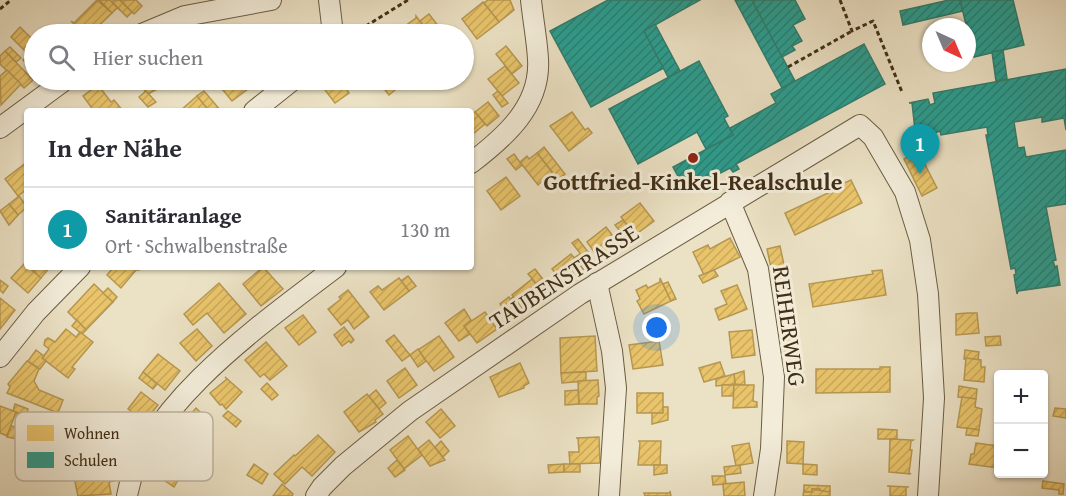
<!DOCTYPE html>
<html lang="de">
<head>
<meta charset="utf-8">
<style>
	body { margin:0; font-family:"Gentium Book Plus",serif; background:#f2f2f3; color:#2b2b33 }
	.controls { position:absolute; right:18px; bottom:18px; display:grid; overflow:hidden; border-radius:6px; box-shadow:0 2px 4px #0004 }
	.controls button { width:54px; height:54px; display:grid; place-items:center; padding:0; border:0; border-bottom:2px solid #e1e1e2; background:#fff; color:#2b2b33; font:30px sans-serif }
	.compass { position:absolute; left:922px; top:18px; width:54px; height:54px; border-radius:50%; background:#fff; box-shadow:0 2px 4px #0004; rotate:136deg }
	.you { position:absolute; left:657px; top:328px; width:21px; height:21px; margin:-15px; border:4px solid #fff; border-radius:50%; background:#1a73e8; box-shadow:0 0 0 9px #1a73e833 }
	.badge { display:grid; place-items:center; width:39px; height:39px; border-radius:50%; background:#8f2418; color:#fff; font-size:20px; font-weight:700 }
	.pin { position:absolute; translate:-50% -50px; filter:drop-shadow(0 2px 3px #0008) }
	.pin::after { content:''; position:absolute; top:32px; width:21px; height:18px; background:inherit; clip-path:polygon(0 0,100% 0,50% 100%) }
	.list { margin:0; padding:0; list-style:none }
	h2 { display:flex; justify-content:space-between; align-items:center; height:78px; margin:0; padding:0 24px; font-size:26px }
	h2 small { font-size:20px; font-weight:400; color:#7c7c81 }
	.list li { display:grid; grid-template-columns:39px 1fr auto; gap:18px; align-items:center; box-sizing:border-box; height:84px; padding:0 24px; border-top:2px solid #e1e1e2 }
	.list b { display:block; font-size:22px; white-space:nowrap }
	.list p { margin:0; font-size:20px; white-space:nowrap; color:#7c7c81 }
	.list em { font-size:20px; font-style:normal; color:#7c7c81 }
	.icon { flex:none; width:33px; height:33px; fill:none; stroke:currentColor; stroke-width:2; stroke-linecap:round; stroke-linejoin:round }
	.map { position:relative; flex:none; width:1066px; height:496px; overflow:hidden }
	.search { position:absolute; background:#fff; box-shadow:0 2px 4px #0004; left:24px; top:24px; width:450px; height:66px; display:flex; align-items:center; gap:15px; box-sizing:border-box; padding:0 21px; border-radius:33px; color:#7c7c81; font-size:22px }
	.panel { position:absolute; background:#fff; box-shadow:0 2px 4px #0004; left:24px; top:108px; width:450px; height:162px; border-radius:6px }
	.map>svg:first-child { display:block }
</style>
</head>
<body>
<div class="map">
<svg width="1066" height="496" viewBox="0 0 1066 496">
	<defs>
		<pattern id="homes-hatch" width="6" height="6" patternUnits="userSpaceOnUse" patternTransform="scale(1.5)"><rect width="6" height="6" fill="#e9c46a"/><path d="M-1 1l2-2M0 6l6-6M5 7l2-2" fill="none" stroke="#c9a95b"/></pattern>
		<pattern id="schools-hatch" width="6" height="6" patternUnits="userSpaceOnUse" patternTransform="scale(1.5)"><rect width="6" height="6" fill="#2a9d8f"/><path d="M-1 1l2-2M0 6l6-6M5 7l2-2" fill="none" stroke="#258074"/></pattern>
	</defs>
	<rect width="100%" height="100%" fill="#ebe1c4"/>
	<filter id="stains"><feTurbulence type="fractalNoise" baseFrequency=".00333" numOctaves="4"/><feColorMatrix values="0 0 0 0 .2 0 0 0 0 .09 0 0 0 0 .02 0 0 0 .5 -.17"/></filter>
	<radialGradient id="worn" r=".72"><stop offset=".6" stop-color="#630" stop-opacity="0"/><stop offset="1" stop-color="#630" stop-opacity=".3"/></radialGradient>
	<g fill="url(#homes-hatch)" stroke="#b69751" stroke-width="1.5">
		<polygon points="97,0 112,13 90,34 84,34 71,21 74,23"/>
		<polygon points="99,0 110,0 120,10 117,8 112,13"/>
		<polygon points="114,0 120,0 132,12 127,17 112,2"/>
		<polygon points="120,0 136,0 142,6 134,14"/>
		<polygon points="488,0 510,0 514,10 499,22 484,3"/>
		<polygon points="483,2 499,22 477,39 462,19"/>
		<polygon points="429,14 439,27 429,34 420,21"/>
		<polygon points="416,16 429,34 394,34 416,18"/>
		<polygon points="50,26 59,34 37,34 41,31 43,33"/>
		<polygon points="20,27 32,39 34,37 34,68 33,70 23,60 29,55 11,37"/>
		<polygon points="76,27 84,34 69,34"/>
		<polygon points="506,46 522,66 512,74 496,54"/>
		<polygon points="10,47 21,58 16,62 5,51"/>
		<polygon points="5,51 33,80 24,88 0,64 0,56"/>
		<polygon points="505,66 519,83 502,96 488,79"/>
		<polygon points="7,70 21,84 1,105 0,76"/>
		<polygon points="135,80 174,80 148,94"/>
		<polygon points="223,80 260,80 232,101 218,84"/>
		<polygon points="326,80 344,80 342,82 349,93 335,103 325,90 328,88 323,81"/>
		<polygon points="389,80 407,80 389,95 381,85"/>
		<polygon points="98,85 111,102 114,100 123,111 94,111 83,96"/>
		<polygon points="146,91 156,102 148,107 139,97"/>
		<polygon points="204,91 221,111 209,111 197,96"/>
		<polygon points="498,91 508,103 502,107 493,95"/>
		<polygon points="197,96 209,111 180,111"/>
		<polygon points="488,102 499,116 487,126 475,112"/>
		<polygon points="475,112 485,124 473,134 471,131 471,115"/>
		<polygon points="572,112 585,130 588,128 592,133 569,151 550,126"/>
		<polygon points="544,147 565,174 556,181 550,174 552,172 537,153"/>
		<polygon points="918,151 937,188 922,196 904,159"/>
		<polygon points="537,153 552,172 538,185 520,162 527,156 529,159"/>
		<polygon points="514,154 522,165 516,170 507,159"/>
		<polygon points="27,162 27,189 18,196 5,179"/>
		<polygon points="506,177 520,196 501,210 487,191"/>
		<polygon points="851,180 862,203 795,235 785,213 843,186 842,184"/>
		<polygon points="19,196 27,207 18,215 9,204"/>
		<polygon points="640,203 654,221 635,235 621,217"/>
		<polygon points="9,204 18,215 9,225 0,211"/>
		<polygon points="623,220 634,235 627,240 615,225"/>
		<polygon points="606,227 620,245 600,260 587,242"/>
		<polygon points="730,238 740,257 704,275 693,252 708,245 710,249"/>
		<polygon points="578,239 589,253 583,257 572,243"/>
		<polygon points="780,246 790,293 777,296 767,249"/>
		<polygon points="571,254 585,271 565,286 552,269"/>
		<polygon points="580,254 589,265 583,269 574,258"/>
		<polygon points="25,263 41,278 28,293 11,278"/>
		<polygon points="29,267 50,267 41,278"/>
		<polygon points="114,267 134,267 138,270 136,270 121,288 107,275"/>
		<polygon points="263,267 283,289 261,306 243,284"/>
		<polygon points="535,269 545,282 539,287 528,274"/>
		<polygon points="714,270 718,276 703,283 699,276"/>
		<polygon points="882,270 886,295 813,307 809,284 873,274 872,271"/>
		<polygon points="408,276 416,286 409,291 401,281"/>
		<polygon points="399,278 409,291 384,310 370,292 378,286 382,290"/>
		<polygon points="660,278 671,301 644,314 637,301 640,299 636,290 646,285 648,288 660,282"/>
		<polygon points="532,279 544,294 524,312 512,295"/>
		<polygon points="0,280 8,286 3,293 0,290"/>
		<polygon points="668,282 676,299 671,301 663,284"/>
		<polygon points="219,283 246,314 224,333 207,313 193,325 184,314"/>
		<polygon points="94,284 113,302 86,330 68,312"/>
		<polygon points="737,285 747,309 719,320 715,309 727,304 721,291"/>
		<polygon points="108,288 117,297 113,302 103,293"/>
		<polygon points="348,290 369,317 354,329 348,320 341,325 328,309 341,299 339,297"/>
		<polygon points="509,297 510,299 513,297 520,306 518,309 522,314 513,321 500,304"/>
		<polygon points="0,298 15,310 0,329"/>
		<polygon points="464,309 471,320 464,326 470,334 459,341 445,323"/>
		<polygon points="485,312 497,329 477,343 464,326"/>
		<polygon points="967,313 977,313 979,333 956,335 956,314"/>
		<polygon points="303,315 316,332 299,345 285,328"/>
		<polygon points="796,318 801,366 787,368 782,319"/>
		<polygon points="77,320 86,330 82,334 72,326"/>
		<polygon points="344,327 354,340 351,343 349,341 342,346 334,335"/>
		<polygon points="66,329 76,337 80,332 93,342 72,367 75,369 68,378 42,358 49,349 44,345 45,340 48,338 55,342"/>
		<polygon points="197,329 212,346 196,361 180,343"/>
		<polygon points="752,330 755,355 732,358 729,332"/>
		<polygon points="394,335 410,355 402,361 386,341"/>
		<polygon points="439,336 454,357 434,371 418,350"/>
		<polygon points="595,336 597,371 561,373 560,338"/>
		<polygon points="1000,336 1001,345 986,346 985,337"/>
		<polygon points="659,341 663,365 633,369 629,345"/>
		<polygon points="266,342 287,366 270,380 264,374 260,377 245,360"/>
		<polygon points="418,349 426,361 418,367 410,355"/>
		<polygon points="36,350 44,356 42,358 46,361 40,369 28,361"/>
		<polygon points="965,350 979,352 978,360 964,359"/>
		<polygon points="158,354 180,371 165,390 143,372"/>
		<polygon points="966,358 981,360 981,367 985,367 984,382 964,380"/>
		<polygon points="27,361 39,369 34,381 39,390 63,400 58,413 7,393 10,387 8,384"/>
		<polygon points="720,362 725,376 704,382 699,368"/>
		<polygon points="520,363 529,383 524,386 524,388 499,397 490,377"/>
		<polygon points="880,367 890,367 890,392 816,393 816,369 880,369"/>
		<polygon points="405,368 417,385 399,398 387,381"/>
		<polygon points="744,371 745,385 735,384 734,374"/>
		<polygon points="143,372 157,384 153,389 139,378"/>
		<polygon points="586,372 586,381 562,383 561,373"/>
		<polygon points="734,374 735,384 716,386 716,379"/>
		<polygon points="225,377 242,392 226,409 222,404 220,405 210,393 227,379"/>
		<polygon points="598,380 599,396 597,397 597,404 579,404 578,381"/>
		<polygon points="267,383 278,395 272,400 261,389"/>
		<polygon points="722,385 734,385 733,396 722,396"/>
		<polygon points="734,385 754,385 753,401 757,402 757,407 733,408"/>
		<polygon points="959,386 977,389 976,399 958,397"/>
		<polygon points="376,390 386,403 379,409 369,396"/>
		<polygon points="578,390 579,404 565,405 565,391"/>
		<polygon points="141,392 158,405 144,422 128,409"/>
		<rect x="637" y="393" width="26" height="20"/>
		<polygon points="367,394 383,414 375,420 376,422 359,432 344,412"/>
		<polygon points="962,397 976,399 975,407 982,409 979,430 957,427"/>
		<polygon points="15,404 28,409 26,416 13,411"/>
		<polygon points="0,406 16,412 7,436 0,433"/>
		<polygon points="663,407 668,407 668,420 652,424 652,413 663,413"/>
		<polygon points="196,408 211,423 195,441 183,431 187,425 184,422"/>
		<polygon points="1055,408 1066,409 1066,418 1053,416"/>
		<polygon points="441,409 455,426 440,438 426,422"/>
		<polygon points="228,411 241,421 236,427 223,416"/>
		<polygon points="16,413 26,416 24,421 14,417"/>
		<polygon points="11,426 28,429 26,441 7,437"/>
		<polygon points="967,428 979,430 978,436 966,435"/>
		<polygon points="878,429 897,430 897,439 878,439"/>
		<polygon points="318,435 335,452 312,476 302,467 285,484 274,474 294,455 295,456"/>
		<polygon points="408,436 422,455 404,469 390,450"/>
		<polygon points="599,437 600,463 570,464 569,452 579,452 578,438 576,438"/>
		<polygon points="890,439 913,440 911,441 910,450 912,450 909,473 911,474 889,472"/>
		<polygon points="429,440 445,460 430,466 418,449"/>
		<polygon points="441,441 449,451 443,457 435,447"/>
		<polygon points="639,441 661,441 660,465 638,465 640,443"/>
		<polygon points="787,441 804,442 803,464 787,463"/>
		<polygon points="749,443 753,463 736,466 732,446"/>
		<polygon points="976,443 998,446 998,468 969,464 971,454 974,454"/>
		<polygon points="171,449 189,461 174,487 155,474"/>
		<polygon points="397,460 405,470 395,477 388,468"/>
		<polygon points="254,464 268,474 262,484 247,475"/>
		<polygon points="564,464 564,472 549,473 548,465"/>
		<rect x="564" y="464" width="16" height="8"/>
		<polygon points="803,464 817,465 817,475 803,474"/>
		<polygon points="654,465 667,465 667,473 654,475"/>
		<polygon points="740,465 741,473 725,475 724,467"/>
		<polygon points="112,469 114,481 109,482 111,494 78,496 74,477"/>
		<polygon points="712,476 725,476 726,484 713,485"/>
		<polygon points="1043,481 1064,484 1063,494 1059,494 1059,490 1042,488"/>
		<polygon points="744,482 745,496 724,496 723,484"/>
		<polygon points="282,484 293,494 292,496 273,496"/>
		<polygon points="804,485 830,486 830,490 829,492 820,492 820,489 812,489 812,492 804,492"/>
		<polygon points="887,486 909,487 906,487 906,496 890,496 890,486"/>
		<polygon points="804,489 804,492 812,492 812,489 829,492 830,490 830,496 803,496"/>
		<polygon points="670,491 671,496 645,496 644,493 670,493"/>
	</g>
	<g fill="url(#schools-hatch)" stroke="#317c6b" stroke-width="1.5">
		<polygon points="608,0 700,0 644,31 664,68 591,107 550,31"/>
		<polygon points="735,0 752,0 795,81 782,88"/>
		<polygon points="752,0 795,0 805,19 793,25 802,41 792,46 795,50 782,57"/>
		<polygon points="949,0 960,0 963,11 903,25 900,11"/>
		<polygon points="960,0 1013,0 1024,45 974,57"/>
		<polygon points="655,24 680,71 668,77 644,31"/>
		<polygon points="864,44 885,84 736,164 739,169 733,172 730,168 686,191 673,167 733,135 730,128 776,103 771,94"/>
		<polygon points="1003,50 1007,79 996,81 992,52"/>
		<polygon points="699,61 728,116 724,118 733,135 706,149 697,132 638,164 609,109"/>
		<polygon points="1066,69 1066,130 1064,118 1042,122 1042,117 1014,122 1018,148 1024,147 1026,157 1066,150 1066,204 1046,207 1056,260 1053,261 1055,267 1057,266 1060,285 1018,291 1017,294 1014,275 1016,274 1015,268 1011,269 986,135 988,135 987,127 941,135 940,131 934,133 935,137 916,139 912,103 909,103 928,99 930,105 935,103 933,93"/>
	</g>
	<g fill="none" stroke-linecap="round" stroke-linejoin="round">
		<defs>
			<g id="minor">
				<polyline points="329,0 333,34"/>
				<polyline points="142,34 185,16 271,0"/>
				<polyline points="254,111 293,80"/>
				<polyline points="0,128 65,80"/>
				<path d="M471,163c34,-26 70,-57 67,-104 -1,-19 -5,-39 -7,-59"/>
				<polyline points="730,202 758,269 774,377 771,449 764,496"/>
				<polyline points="597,283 612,351 616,388 609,496"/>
				<polyline points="0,357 36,312 80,267"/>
				<path d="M127,496c15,-90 140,-176 209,-229"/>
				<polyline points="316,496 322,487 343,466 410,411 580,294 860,125 873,137 905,192 920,240 928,294 934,398 928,496"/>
			</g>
		</defs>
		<use href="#minor" stroke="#6b5c42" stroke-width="22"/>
		<g stroke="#402f17" stroke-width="3" stroke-dasharray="4.5 3" stroke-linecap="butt">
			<polyline points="840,0 852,31 873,21 902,92"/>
			<polyline points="0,9 11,0"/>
			<polyline points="353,34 408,0"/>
			<polyline points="788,67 852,31"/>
		</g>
		<use href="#minor" stroke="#f2ecd9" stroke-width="20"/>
	</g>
	<circle fill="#8f2418" stroke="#f2ecd9" stroke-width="2" cx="693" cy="158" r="6"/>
	<g text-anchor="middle" stroke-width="6" stroke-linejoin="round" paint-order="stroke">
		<g font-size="24" font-weight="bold" fill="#402f17" stroke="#f2ecd9">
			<text x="693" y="190">Gottfried-Kinkel-Realschule</text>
		</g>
		<g font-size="24" fill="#402f17" stroke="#f2ecd9">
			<text transform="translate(564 277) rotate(-33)" y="8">TAUBENSTRASSE</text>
			<text transform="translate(789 326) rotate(82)" y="8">REIHERWEG</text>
		</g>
	</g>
	<rect x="15" y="412" width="198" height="69" rx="9" fill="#f2ecd9" stroke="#bdb39f" stroke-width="1.5"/>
	<rect x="27" y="425" width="27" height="16" fill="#e9c46a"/>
	<rect x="27" y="452" width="27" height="16" fill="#2a9d8f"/>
	<g font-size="16" fill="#402f17">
		<text x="64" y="439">Wohnen</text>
		<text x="64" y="466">Schulen</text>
	</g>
	<rect width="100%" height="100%" filter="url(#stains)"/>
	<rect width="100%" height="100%" fill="url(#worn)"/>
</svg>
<div class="controls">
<button>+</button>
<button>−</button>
</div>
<svg class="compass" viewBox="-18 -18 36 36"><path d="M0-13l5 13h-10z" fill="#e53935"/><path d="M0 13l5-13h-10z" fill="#7c7c81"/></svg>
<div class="you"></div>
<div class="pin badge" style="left:920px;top:174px;background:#0f9aa8">1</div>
<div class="search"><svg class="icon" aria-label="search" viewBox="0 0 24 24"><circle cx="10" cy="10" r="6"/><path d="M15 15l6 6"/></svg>Hier suchen</div>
<section class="panel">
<h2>In der Nähe<small></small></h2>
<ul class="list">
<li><span class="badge" style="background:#0f9aa8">1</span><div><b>Sanitäranlage</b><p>Ort · Schwalbenstraße</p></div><em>130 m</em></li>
</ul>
</section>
</div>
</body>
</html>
